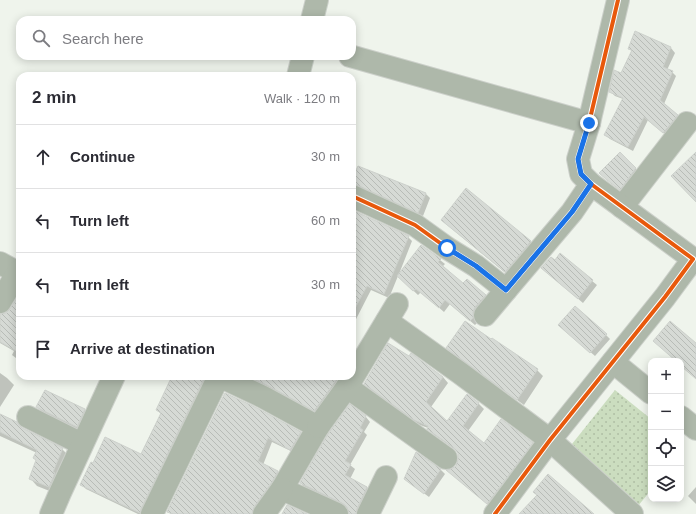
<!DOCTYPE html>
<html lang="en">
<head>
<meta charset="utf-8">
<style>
	body { margin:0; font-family:Helvetica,sans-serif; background:#f7f7f7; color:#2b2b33 }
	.controls { position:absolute; right:12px; bottom:12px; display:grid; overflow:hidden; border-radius:8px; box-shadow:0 2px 10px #0003 }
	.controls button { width:36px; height:36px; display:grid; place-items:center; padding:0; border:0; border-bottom:1px solid #e1e1e2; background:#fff; color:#2b2b33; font:20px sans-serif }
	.stop { position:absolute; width:12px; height:12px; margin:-9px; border:3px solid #1a73e8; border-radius:50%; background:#fff }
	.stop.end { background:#1a73e8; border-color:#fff; box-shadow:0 1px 4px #0008 }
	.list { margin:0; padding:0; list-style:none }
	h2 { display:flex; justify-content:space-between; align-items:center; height:52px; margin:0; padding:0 16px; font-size:17px }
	h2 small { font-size:13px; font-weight:400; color:#7c7c81 }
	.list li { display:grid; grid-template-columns:26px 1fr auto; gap:12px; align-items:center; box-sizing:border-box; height:64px; padding:0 16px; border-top:1px solid #e1e1e2 }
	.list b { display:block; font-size:15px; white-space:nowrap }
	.list em { font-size:13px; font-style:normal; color:#7c7c81 }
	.icon { flex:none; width:22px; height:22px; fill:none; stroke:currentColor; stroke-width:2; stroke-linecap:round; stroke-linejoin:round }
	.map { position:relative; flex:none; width:696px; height:514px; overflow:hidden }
	.search { position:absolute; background:#fff; box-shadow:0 2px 10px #0003; left:16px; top:16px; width:340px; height:44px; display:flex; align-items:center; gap:10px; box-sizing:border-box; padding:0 14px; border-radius:12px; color:#7c7c81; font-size:15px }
	.panel { position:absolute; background:#fff; box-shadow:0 2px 10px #0003; left:16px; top:72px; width:340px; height:308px; border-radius:12px }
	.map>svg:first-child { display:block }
</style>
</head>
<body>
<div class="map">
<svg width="696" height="514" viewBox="0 0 696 514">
	<defs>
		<pattern id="park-dots" width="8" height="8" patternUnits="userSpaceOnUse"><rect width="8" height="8" fill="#cbddbf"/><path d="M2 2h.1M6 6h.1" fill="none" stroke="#afbea4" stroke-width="1.8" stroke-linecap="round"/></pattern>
		<pattern id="building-back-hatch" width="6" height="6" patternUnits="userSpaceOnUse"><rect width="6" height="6" fill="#d6dad5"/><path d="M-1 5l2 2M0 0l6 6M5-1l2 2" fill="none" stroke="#b8bcb7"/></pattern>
	</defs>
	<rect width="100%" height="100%" fill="#eff4ec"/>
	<polygon fill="url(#park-dots)" points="615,390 651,419 651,490 638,506 568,449"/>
	<g fill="#0003">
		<polygon points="636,33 671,48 675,53 667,70 672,72 676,76 664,104 682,120 668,137 648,120 633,151 610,139 605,135 623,99 615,96 610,91 622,74 632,52 629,48"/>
		<polygon points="620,153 640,173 625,193 613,184 601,173"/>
		<polygon points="358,167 426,194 430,198 423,216 363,189 356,188 352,184 352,182"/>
		<polygon points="467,190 531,242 539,250 514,280 451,228 443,220"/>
		<polygon points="352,211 408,237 412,241 399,274 422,246 440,260 445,264 442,267 463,284 485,295 490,300 477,317 477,323 475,325 450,304 444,312 421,292 418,295 398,276 389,298 371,290 352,327"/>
		<polygon points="560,255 597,285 583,303 542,268 555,261"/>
		<polygon points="20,295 20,361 12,355 14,351 0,343 0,315 7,314"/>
		<polygon points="564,329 606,335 610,339 595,356"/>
		<polygon points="492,339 537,370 543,376 524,405 453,354 447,347 491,341"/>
		<polygon points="352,346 360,352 352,366"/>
		<polygon points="0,373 7,378 14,385 0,407"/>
		<polygon points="173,376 211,376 145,514 138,514 86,489 82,485 141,455 161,414 157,410"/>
		<polygon points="245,376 346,376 319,414 274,390"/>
		<polygon points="443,377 448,383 431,407 448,422 467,395 479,404 484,409 468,431 485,445 532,443 537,449 493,508 453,475 459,459 458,453 457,451 433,434 428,428 420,425 370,389 365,383"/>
		<polygon points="225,394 300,433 305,437 295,453 272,442 263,465 277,472 282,477 257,514 171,514 168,511"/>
		<polygon points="350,406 366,417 370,422 364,432 367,435 350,465 355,469 350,479 367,487 371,492 361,514 351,514 348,507 305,488 301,483"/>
		<polygon points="37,407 84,410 91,417 83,433 44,413"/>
		<polygon points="0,415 23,430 62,449 70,457 57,494 37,486 30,478 37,461 37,453 0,436"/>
		<polygon points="417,453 441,470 445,474 429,497 410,483"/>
		<polygon points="696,487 696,504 688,496"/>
	</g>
	<g fill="url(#building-back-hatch)" stroke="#cdd1cc">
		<polygon points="635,31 671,47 663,67 673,71 660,100 678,115 663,133 644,117 628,147 604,135 623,98 609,92 614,70 621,73 632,50 628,49"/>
		<polygon points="620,152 636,168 620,190 607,180 599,173"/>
		<polygon points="696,152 696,202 671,176"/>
		<polygon points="358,166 426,193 418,213 357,185 352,184 352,179"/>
		<polygon points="466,188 531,241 505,272 441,220"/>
		<polygon points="352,210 409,236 384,294 367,286 352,314"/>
		<polygon points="421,245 441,259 438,262 463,283 467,279 486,295 475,307 473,312 473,318 470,321 445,300 439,308 416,289 413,291 397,276"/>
		<polygon points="560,253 593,280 578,299 541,268 551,257 555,260"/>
		<polygon points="20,293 20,353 0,342 0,314 6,313 10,309"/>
		<polygon points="575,306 607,334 590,353 558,325"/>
		<polygon points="465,321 491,339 492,338 538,369 517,400 446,348"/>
		<polygon points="670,321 696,343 696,379 681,366 681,361 676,361 653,341"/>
		<polygon points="388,343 409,356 411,353 443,377 426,402 447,421 467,394 479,403 463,426 484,443 501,419 533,443 487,504 446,470 451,469 456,466 458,460 458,453 454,448 427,429 428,426 414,420 364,384"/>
		<polygon points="172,376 205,376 141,509 140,513 80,485 91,462 93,463 105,437 141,454 161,413 156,410"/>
		<polygon points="248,376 339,376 314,411 269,386"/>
		<polygon points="45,390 85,409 77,427 36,407"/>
		<polygon points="225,393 257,408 301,432 290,450 268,438 258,461 278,471 272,482 254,507 252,514 173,514 167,512"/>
		<polygon points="350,404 366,416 360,428 363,430 345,461 351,464 345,475 367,487 357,509 356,514 349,514 347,507 342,503 300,483 328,434"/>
		<polygon points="0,414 17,422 18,424 22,428 63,448 53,472 55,473 49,487 29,479 36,460 33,458 37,450 0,432"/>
		<polygon points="416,452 441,469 424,494 404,479"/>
		<polygon points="548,474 594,514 519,514 537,495 533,492"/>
		<polygon points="287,505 307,514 282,514"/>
	</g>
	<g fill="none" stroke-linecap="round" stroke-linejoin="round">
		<defs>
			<g id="minor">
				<polyline points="312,20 317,0"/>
				<polyline points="350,56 589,123"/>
				<polyline points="298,76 303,56"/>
				<polyline points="352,196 415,225 447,248 476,266 506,290 572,212 591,184 581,174 578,159 589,123 618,0"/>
				<polyline points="622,207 687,123"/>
				<polyline points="0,263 20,274"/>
				<polyline points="0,302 18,272"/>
				<polyline points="485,315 506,290"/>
				<polyline points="387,321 460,373 550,440 632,514"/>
				<polyline points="613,362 651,393"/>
				<polyline points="219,376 263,397 318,427 282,489 337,514"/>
				<polyline points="347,387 446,458"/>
				<polyline points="28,417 82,444"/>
				<polyline points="681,417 696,429"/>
				<polyline points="318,427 347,387 397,304"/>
				<polyline points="51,514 60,493 114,376"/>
				<polyline points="152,514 219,376"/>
				<polyline points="264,514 282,489"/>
				<polyline points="368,514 386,477"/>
				<polyline points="495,514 550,440 665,297 693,259 591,184"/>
			</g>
		</defs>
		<use href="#minor" stroke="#ccd0ca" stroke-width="24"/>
		<use href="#minor" stroke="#aeb8aa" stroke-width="22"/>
		<defs>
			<g id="cycleway">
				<polyline points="352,196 415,225 447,248 476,266 506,290 572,212 591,184 581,174 578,159 589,123 618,0"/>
				<polyline points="495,514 550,440 665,297 693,259 591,184"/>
			</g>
		</defs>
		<use href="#cycleway" stroke="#fff" stroke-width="6"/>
		<use href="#cycleway" stroke="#e8590c" stroke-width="4"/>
	</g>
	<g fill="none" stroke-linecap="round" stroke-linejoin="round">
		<polyline stroke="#1a73e8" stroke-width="5" points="447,248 476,266 506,290 572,212 591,184 581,174 578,159 589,123"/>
	</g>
</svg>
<div class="controls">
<button>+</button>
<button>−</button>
<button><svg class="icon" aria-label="locate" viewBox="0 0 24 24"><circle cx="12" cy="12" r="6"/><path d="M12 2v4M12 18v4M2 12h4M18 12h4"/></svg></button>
<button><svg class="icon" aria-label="layers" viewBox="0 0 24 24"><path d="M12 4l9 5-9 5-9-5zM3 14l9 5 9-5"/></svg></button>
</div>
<div class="stop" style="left:447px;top:248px"></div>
<div class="stop end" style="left:589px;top:123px"></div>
<div class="search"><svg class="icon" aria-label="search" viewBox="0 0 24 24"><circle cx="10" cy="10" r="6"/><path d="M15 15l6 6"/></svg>Search here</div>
<section class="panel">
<h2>2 min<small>Walk · 120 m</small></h2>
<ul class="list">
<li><svg class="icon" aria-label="ahead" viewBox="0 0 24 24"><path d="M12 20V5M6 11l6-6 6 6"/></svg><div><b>Continue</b></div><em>30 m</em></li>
<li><svg class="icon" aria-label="left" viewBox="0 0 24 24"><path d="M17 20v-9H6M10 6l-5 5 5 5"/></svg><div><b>Turn left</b></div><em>60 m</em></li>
<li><svg class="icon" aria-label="left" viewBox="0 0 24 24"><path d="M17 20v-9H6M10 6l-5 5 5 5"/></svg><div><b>Turn left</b></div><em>30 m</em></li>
<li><svg class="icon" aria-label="arrive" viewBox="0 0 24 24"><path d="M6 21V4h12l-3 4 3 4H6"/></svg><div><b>Arrive at destination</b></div></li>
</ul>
</section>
</div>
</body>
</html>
